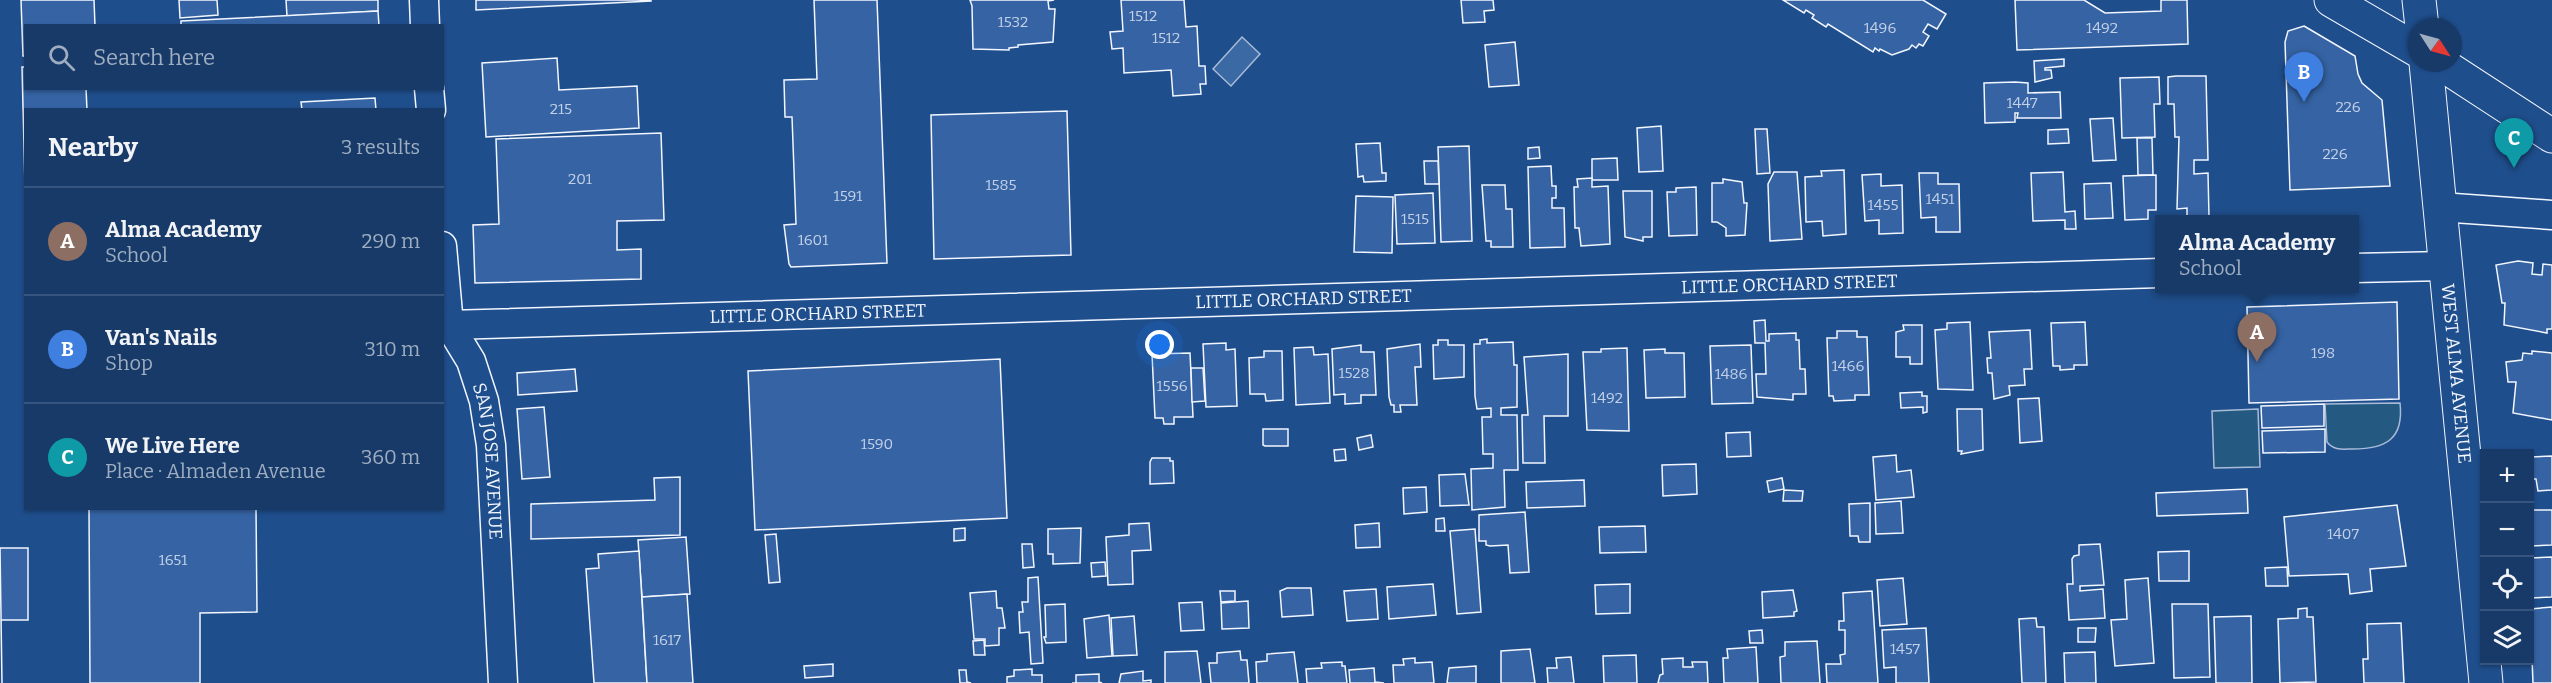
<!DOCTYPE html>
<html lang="en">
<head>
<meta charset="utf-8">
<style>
	body { margin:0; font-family:Bitter,serif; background:#20416f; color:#f1f3f6 }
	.controls { position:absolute; right:18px; bottom:18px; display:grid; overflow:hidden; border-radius:0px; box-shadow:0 2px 4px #0004 }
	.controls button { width:54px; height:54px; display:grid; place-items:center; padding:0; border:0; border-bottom:2px solid #36547d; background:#173a69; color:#f1f3f6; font:30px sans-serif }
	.compass { position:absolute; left:2408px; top:18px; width:54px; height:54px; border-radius:50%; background:#173a69; box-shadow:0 2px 4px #0004; rotate:126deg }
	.you { position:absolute; left:1160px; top:345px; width:21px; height:21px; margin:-15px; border:4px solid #fff; border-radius:50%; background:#1a73e8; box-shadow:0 0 0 9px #1a73e833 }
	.badge { display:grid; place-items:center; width:39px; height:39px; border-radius:50%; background:#90b9f0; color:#fff; font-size:20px; font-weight:700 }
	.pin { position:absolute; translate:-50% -50px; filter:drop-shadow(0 2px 3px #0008) }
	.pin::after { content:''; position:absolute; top:32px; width:21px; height:18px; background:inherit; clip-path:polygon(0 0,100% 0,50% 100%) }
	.popup { position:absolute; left:2155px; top:215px; width:204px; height:78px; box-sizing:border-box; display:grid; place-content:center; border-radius:0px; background:#173a69; filter:drop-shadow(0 2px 4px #0005); font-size:20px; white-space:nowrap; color:#9eadc0 }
	.popup b { font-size:22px; color:#f1f3f6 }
	.popup::after { content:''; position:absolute; left:50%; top:100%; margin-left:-12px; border:12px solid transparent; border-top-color:#173a69 }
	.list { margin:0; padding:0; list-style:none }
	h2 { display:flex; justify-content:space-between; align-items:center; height:78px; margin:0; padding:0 24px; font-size:26px }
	h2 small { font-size:20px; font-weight:400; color:#9eadc0 }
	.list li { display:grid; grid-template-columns:39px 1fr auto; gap:18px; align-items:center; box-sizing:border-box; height:108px; padding:0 24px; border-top:2px solid #36547d }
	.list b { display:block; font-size:22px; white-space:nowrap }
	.list p { margin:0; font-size:20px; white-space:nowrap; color:#9eadc0 }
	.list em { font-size:20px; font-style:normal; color:#9eadc0 }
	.icon { flex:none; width:33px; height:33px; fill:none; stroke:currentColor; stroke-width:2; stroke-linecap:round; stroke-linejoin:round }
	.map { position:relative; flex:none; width:2552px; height:683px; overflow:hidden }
	.search { position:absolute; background:#173a69; box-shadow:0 2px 4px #0004; left:24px; top:24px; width:420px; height:66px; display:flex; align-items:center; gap:15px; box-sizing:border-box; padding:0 21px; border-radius:0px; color:#9eadc0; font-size:22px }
	.panel { position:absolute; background:#173a69; box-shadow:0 2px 4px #0004; left:24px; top:108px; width:420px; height:402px; border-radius:0px }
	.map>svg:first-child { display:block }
</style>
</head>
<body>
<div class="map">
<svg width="2552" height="683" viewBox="0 0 2552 683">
	<rect width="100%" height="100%" fill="#1f4e8c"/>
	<g fill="#245a82" stroke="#a8bbd7" stroke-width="1.5">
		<path d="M2400,403c4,36 -14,46 -47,46 -10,0 -19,2 -26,-7l-2,-38z"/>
		<polygon points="2258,409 2260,467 2214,468 2212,411"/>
	</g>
	<polygon fill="#3b69a3" stroke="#a8bbd7" stroke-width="1.5" points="1242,37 1260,54 1231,86 1213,69"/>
	<g fill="#3563a3" stroke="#f2f6ff" stroke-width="1.5">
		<polygon points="21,0 94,0 95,26 26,26 26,56 23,56"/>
		<polygon points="179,0 217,0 218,15 180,18"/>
		<polygon points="286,0 378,0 378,11 287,16"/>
		<polygon points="476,0 651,0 651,1 476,10"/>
		<polygon points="814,0 877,0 887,263 791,267 789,264 784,225 796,224 792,117 785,117 784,80 817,79"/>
		<polygon points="970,0 1054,0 1048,1 1049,9 1055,9 1053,42 1018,45 1018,47 1009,48 1009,50 973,49 972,6"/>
		<polygon points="1121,0 1184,0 1186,27 1197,26 1199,66 1205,66 1206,84 1200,84 1201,94 1173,96 1171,70 1124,73 1123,48 1112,49 1110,32 1123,31"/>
		<polygon points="1461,0 1493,0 1494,10 1484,11 1485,22 1463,23"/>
		<polygon points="1783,0 1923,0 1946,14 1937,29 1928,24 1923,32 1929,36 1923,46 1919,44 1916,48 1912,45 1909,49 1892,55 1880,49 1879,51 1875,48 1873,52 1828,24 1826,27 1812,18 1814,15 1806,10 1804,13"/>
		<polygon points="2015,0 2084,0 2105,13 2161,11 2161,0 2187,0 2188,44 2017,50"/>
		<polygon points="378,11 379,26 181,26 181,21"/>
		<polygon points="2304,26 2355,56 2358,74 2362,83 2382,100 2390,186 2290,190 2285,42 2288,31"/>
		<polygon points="1515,42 1519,85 1489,87 1485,45"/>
		<polygon points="557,58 559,90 637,86 639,128 486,137 482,63"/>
		<polygon points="2064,59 2064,66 2045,68 2045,70 2051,70 2052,78 2035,82 2034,61"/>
		<polygon points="22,67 26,67 26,88 86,88 87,110 26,110 25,186"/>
		<polygon points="2176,76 2206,76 2208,160 2194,160 2194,174 2208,173 2209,217 2187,218 2187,208 2177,209 2179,137 2175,137 2174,104 2168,104 2168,77"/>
		<polygon points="2159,77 2160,104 2154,104 2155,137 2122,138 2120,78"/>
		<polygon points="2015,82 2028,83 2028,93 2060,92 2061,118 2017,118 2018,113 2015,113 2015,122 1985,123 1984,83"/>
		<polygon points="375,98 376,110 302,110 301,102"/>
		<polygon points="1067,111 1071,255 934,259 931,115"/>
		<polygon points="2113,118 2116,160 2093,161 2090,119"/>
		<polygon points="1661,126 1663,171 1639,172 1637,128"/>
		<polygon points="1755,129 1767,129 1770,173 1757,174"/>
		<polygon points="2068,129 2069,143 2048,144 2048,130"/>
		<polygon points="661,133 664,220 617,221 617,250 641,249 641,279 475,283 473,225 499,224 496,139"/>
		<polygon points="2137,138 2152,138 2153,175 2138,175"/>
		<polygon points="1380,143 1382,173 1386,173 1386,181 1364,182 1363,176 1358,177 1356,144"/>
		<polygon points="1469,146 1472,241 1441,242 1438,147"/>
		<polygon points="1539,147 1540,158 1528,159 1528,148"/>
		<polygon points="1617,158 1618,180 1592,180 1592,159"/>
		<polygon points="1424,161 1438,161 1439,184 1425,184"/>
		<polygon points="1551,166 1552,186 1556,186 1556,198 1552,198 1552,208 1564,208 1565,247 1530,248 1528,167"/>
		<polygon points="1844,170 1846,234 1823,236 1822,221 1806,222 1805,177 1822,176 1821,171"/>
		<polygon points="1774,172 1797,172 1802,239 1770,241 1768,184"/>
		<polygon points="2063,172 2065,212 2075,211 2076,229 2065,229 2065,220 2033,221 2031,173"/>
		<polygon points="1919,173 1938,173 1938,184 1959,184 1960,232 1936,232 1936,217 1921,218"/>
		<polygon points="1881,174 1881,186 1902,185 1903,233 1879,234 1879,220 1865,221 1862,175"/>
		<polygon points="2156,175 2156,210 2148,210 2148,219 2125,220 2123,176"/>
		<polygon points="1592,178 1592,187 1608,186 1610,244 1581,246 1579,228 1575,228 1574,187 1578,187 1577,179"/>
		<polygon points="1723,179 1742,182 1744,203 1747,203 1745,235 1726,236 1726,228 1717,222 1712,222 1712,183 1723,183"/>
		<polygon points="2111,183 2113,218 2085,219 2084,184"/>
		<polygon points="1482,185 1505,185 1506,209 1512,209 1513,247 1491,247 1491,241 1486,241"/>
		<polygon points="1696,187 1697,235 1669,236 1667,192 1676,192 1676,188"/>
		<polygon points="1623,191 1652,191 1652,237 1643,237 1643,241 1625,237"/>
		<polygon points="1433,193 1435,243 1397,244 1395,195"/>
		<polygon points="1356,196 1393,197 1392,253 1354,252"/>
		<polygon points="2518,261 2533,263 2532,274 2542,275 2543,264 2552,265 2552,329 2547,329 2547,333 2504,325 2505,303 2502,303 2496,265"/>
		<polygon points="2397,302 2399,399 2249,403 2247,307"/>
		<polygon points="1765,320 1766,341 1769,341 1769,334 1796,333 1796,340 1799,340 1800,369 1805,369 1806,394 1793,394 1793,400 1757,397 1756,374 1766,374 1765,343 1755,343 1754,321"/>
		<polygon points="1970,322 1973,390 1938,389 1935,330 1947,329 1947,323"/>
		<polygon points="2085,322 2087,365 2074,365 2074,369 2060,370 2060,366 2053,366 2051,323"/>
		<polygon points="1903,325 1922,325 1922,364 1910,364 1910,357 1896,357 1896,332 1904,330"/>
		<polygon points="2030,330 2032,369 2024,369 2025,385 2009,386 2010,395 1994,399 1992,373 1988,373 1987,358 1991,358 1989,332"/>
		<polygon points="1837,331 1857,331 1857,337 1867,337 1869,395 1855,395 1855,400 1834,401 1833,396 1829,396 1827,338 1837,338"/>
		<polygon points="1487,339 1487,343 1513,342 1514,365 1517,365 1517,407 1501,408 1501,415 1517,415 1518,470 1504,470 1505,507 1472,510 1471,469 1493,468 1493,454 1483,454 1482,417 1491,417 1491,408 1477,409 1475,396 1474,344 1480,344 1480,340"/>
		<polygon points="1438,340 1448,340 1448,345 1464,345 1464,377 1434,379 1433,345 1438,345"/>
		<polygon points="1226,343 1226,350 1235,349 1237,406 1206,407 1203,344"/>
		<polygon points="1420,344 1421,367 1415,367 1417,405 1400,405 1401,412 1394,412 1394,405 1391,405 1389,397 1387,349"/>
		<polygon points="1361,345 1361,352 1374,352 1376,395 1361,395 1361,403 1345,404 1345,394 1334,395 1332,349"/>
		<polygon points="1751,345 1753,403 1712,404 1710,346"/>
		<polygon points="1313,347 1314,355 1328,354 1330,403 1296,405 1294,348"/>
		<polygon points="1627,348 1629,431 1587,430 1583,352 1601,352 1601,349"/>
		<polygon points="1665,349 1665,353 1684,353 1685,397 1646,398 1644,350"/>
		<polygon points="1264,351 1282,351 1283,400 1266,401 1265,394 1250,394 1249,358 1264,357"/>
		<polygon points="2532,351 2552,353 2552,420 2513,413 2516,382 2508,382 2506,362 2522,360 2523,353 2532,354"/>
		<polygon points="1190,353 1193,417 1174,417 1174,424 1164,424 1163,418 1155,418 1152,354"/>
		<polygon points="1568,354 1568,416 1544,416 1545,463 1523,463 1522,415 1528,415 1524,357"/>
		<polygon points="1000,359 1007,518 755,530 748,371"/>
		<polygon points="1191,368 1203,368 1205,401 1192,402"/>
		<polygon points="575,369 577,391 518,395 517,373"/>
		<polygon points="1922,392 1922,396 1927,396 1927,412 1923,413 1923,407 1901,408 1900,393"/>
		<polygon points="2039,398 2042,441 2020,443 2018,399"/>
		<polygon points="2324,404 2324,426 2262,428 2261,406"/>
		<polygon points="544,407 550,477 522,479 517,409"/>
		<polygon points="1957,409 1982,409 1983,450 1961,454 1962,451 1958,451"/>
		<polygon points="1263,429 1288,429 1288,446 1265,446 1263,445"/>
		<polygon points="2325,429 2325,452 2263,453 2262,431"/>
		<polygon points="1750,432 1751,456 1727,457 1726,433"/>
		<polygon points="1371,435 1373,447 1359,450 1357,438"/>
		<polygon points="1345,449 1346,460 1335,461 1334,450"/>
		<polygon points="1896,455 1897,472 1911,470 1914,497 1876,500 1873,457"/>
		<polygon points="2552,456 2552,490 2538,491 2536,479 2531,479 2530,457"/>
		<polygon points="1152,458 1170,458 1170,461 1173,461 1174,483 1150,484 1150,462"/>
		<polygon points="1696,464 1697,494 1663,496 1662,465"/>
		<polygon points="1465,474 1469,505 1440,506 1439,475"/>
		<polygon points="680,477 680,535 531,539 531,504 655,500 654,478"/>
		<polygon points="1782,478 1784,489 1769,492 1767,481"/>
		<polygon points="1584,480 1585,506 1527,508 1526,482"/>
		<polygon points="1426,487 1427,512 1404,514 1403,488"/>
		<polygon points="2247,489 2248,513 2157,516 2156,493"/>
		<polygon points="1784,490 1803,491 1802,501 1783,501"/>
		<polygon points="1901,501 1903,533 1876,534 1875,503"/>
		<polygon points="1870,503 1870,542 1859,542 1858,536 1850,536 1849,504"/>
		<polygon points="2397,505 2406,566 2370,569 2372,591 2350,594 2348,574 2289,576 2284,517"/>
		<polygon points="89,508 256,508 257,612 200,613 200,683 90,683"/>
		<polygon points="2530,510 2552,510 2552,545 2530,546"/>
		<polygon points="1525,512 1529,572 1510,573 1508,545 1490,546 1486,545 1486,541 1479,541 1479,515"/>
		<polygon points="1444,518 1445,531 1436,531 1436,519"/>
		<polygon points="1149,523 1151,550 1132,551 1133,584 1108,585 1106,537 1129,535 1129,524"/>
		<polygon points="1379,523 1380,547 1356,548 1355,525"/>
		<polygon points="1645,526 1646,552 1600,553 1599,527"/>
		<polygon points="965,528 965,540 954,541 954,529"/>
		<polygon points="1081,528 1080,563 1053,564 1053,554 1048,554 1048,529"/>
		<polygon points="1475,529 1481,612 1457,614 1450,531"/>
		<polygon points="776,534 780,582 769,583 765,535"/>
		<polygon points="686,537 690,594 642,597 638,540"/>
		<polygon points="1022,544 1032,544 1034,567 1023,568"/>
		<polygon points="2100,544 2104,585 2080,586 2080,591 2103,589 2105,618 2069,620 2067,584 2073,584 2072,559 2074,556 2079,555 2079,545"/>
		<polygon points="0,548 28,548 28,620 1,620 2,683"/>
		<polygon points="639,551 647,683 594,683 586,569 599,568 598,554"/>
		<polygon points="2189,551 2189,581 2159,581 2158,552"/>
		<polygon points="2552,557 2552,597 2530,598 2530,558"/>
		<polygon points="1105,562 1106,576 1092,577 1091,563"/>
		<polygon points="2287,567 2288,586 2266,586 2265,568"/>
		<polygon points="1038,577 1043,663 1031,664 1029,632 1020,633 1019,612 1023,612 1022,602 1028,602 1028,578"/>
		<polygon points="1903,578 1907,624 1880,626 1877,580"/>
		<polygon points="2148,578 2154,663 2115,666 2111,620 2127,619 2125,580"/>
		<polygon points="1433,584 1436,615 1389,619 1387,587"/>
		<polygon points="1630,584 1630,613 1596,614 1595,585"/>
		<polygon points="1287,588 1311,588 1313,615 1282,617 1280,591"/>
		<polygon points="1376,589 1378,619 1347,621 1344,591"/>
		<polygon points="1793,590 1797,611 1794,612 1794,616 1763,618 1762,592"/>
		<polygon points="996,591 997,608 1002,608 1005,628 999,628 999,645 985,646 985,639 974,639 970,593"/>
		<polygon points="1220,591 1235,591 1235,601 1221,602"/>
		<polygon points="1872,591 1878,683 1827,683 1826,664 1841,664 1840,655 1845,654 1845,630 1839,630 1839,621 1844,621 1843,593"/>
		<polygon points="687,594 693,683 647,683 642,597"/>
		<polygon points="1248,601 1249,628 1222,629 1221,603"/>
		<polygon points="1202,602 1204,630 1181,631 1179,603"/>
		<polygon points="1065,604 1066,642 1046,643 1044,637 1046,637 1045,605"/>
		<polygon points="2172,604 2208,604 2210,677 2174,678"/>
		<polygon points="2552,607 2552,683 2533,683 2530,609"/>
		<polygon points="2307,608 2307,617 2313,617 2316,682 2280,683 2278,619 2298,618 2298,609"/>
		<polygon points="1109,615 1112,656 1087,658 1084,619"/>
		<polygon points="1134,616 1137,655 1113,656 1111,618"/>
		<polygon points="2251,616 2252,683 2216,683 2214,617"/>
		<polygon points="2036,618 2037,627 2044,627 2046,683 2022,683 2019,619"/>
		<polygon points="2401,623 2404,683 2364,683 2363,659 2368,659 2367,624"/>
		<polygon points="1926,628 1929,683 1896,683 1896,667 1884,668 1882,630"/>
		<polygon points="2078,628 2096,628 2095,642 2078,642"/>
		<polygon points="1762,630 1763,643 1750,643 1749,631"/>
		<polygon points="984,640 985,655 974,655 973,641"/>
		<polygon points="1817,641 1820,683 1781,683 1780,657 1785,656 1785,642"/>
		<polygon points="1756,647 1758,683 1724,683 1723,658 1728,658 1727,649"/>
		<polygon points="1530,649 1535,683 1501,683 1501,651"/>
		<polygon points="1197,651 1201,683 1165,683 1165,652"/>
		<polygon points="1240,651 1241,660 1247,660 1249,683 1211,683 1209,663 1217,663 1217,653"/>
		<polygon points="1294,652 1298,683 1257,683 1256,662 1267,661 1267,654"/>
		<polygon points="2095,652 2096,683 2065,683 2064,653"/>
		<polygon points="1636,655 1637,683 1604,683 1603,656"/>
		<polygon points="1571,657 1574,683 1548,683 1547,668 1557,668 1556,658"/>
		<polygon points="1415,658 1415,663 1432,662 1434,683 1394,683 1393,665 1404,665 1403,659"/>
		<polygon points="1683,658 1683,667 1693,667 1692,662 1707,662 1708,683 1658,683 1660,675 1663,674 1662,659"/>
		<polygon points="1342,662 1342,666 1345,666 1347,683 1307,683 1306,669 1322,668 1321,663"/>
		<polygon points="833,664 833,676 805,678 804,666"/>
		<polygon points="1476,666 1476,683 1447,683 1449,668"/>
		<polygon points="1374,668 1375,682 1384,683 1350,683 1349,670"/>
		<polygon points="1032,669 1032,675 1042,675 1042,683 1007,683 1007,677 1014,676 1014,670"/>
		<polygon points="959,670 966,670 967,682 971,683 960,683"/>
		<polygon points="1143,671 1143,681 1151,680 1151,683 1119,683 1121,674"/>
		<polygon points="1099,674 1099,682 1102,683 1072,683 1076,683 1076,675"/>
	</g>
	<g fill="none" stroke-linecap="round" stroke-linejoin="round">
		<defs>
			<g id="minor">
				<polyline points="424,0 425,26"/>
				<polyline points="429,88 431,110"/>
				<polyline points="2440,207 2552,215"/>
				<path id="s1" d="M442,246l7,79 22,36 13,40 7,44 12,238"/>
				<polyline points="2354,268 2445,266"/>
				<path id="s2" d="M449,325l1711,-52"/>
			</g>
			<g id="major">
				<polyline points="2331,0 2417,50"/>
				<polyline points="2419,0 2422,27"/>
				<path id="s3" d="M2426,63l60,620"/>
				<polyline points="2440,63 2552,136"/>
			</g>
		</defs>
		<use href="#minor" stroke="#f2f6ff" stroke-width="31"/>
		<use href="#major" stroke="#f2f6ff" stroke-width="35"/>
		<use href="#minor" stroke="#1f4e8c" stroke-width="28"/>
		<use href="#major" stroke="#1f4e8c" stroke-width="33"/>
	</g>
	<g text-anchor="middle" stroke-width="4.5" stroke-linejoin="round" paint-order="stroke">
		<g font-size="15" fill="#c3d1e8">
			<text x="1143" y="21">1512</text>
			<text x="1013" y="27">1532</text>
			<text x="1880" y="33">1496</text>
			<text x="2102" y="33">1492</text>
			<text x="1166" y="43">1512</text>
			<text x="2022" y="108">1447</text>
			<text x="2348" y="112">226</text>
			<text x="561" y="114">215</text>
			<text x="2335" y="159">226</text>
			<text x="580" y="184">201</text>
			<text x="1001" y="190">1585</text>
			<text x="848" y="201">1591</text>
			<text x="1940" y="204">1451</text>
			<text x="1883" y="210">1455</text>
			<text x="1415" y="224">1515</text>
			<text x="813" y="245">1601</text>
			<text x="2323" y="358">198</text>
			<text x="1848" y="371">1466</text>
			<text x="1354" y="378">1528</text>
			<text x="1731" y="379">1486</text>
			<text x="1172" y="391">1556</text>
			<text x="1607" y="403">1492</text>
			<text x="877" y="449">1590</text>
			<text x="2343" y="539">1407</text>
			<text x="173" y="565">1651</text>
			<text x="667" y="645">1617</text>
			<text x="1905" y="654">1457</text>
		</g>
		<g font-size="18" fill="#f2f6ff" stroke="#1f4e8c">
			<text dy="6" stroke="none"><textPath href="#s2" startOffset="1341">LITTLE ORCHARD STREET</textPath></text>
			<text dy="6" stroke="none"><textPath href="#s2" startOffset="855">LITTLE ORCHARD STREET</textPath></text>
			<text dy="6" stroke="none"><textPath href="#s2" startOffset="369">LITTLE ORCHARD STREET</textPath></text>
			<text dy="6" stroke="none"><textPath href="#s3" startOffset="312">WEST ALMA AVENUE</textPath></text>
			<text dy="6" stroke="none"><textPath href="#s1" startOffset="224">SAN JOSE AVENUE</textPath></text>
		</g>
	</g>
</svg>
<div class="controls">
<button>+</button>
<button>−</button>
<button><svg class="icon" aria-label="locate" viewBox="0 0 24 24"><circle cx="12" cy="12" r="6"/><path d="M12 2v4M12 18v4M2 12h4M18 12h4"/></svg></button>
<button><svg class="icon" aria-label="layers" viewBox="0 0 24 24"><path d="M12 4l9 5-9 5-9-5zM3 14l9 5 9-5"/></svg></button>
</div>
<svg class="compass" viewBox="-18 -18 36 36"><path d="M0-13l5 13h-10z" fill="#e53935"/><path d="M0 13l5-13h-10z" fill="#9eadc0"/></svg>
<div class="you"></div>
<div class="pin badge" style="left:2257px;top:362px;background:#8d6e63">A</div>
<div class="popup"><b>Alma Academy</b>School</div>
<div class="pin badge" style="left:2304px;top:102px;background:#3f7fe0">B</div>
<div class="pin badge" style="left:2514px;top:168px;background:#0f9aa8">C</div>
<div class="search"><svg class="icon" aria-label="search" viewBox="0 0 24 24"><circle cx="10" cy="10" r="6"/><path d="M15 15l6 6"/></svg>Search here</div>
<section class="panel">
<h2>Nearby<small>3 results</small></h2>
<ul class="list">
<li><span class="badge" style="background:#8d6e63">A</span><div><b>Alma Academy</b><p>School</p></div><em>290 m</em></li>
<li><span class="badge" style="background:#3f7fe0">B</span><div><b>Van's Nails</b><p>Shop</p></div><em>310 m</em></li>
<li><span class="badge" style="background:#0f9aa8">C</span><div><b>We Live Here</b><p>Place · Almaden Avenue</p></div><em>360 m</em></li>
</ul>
</section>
</div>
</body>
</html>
